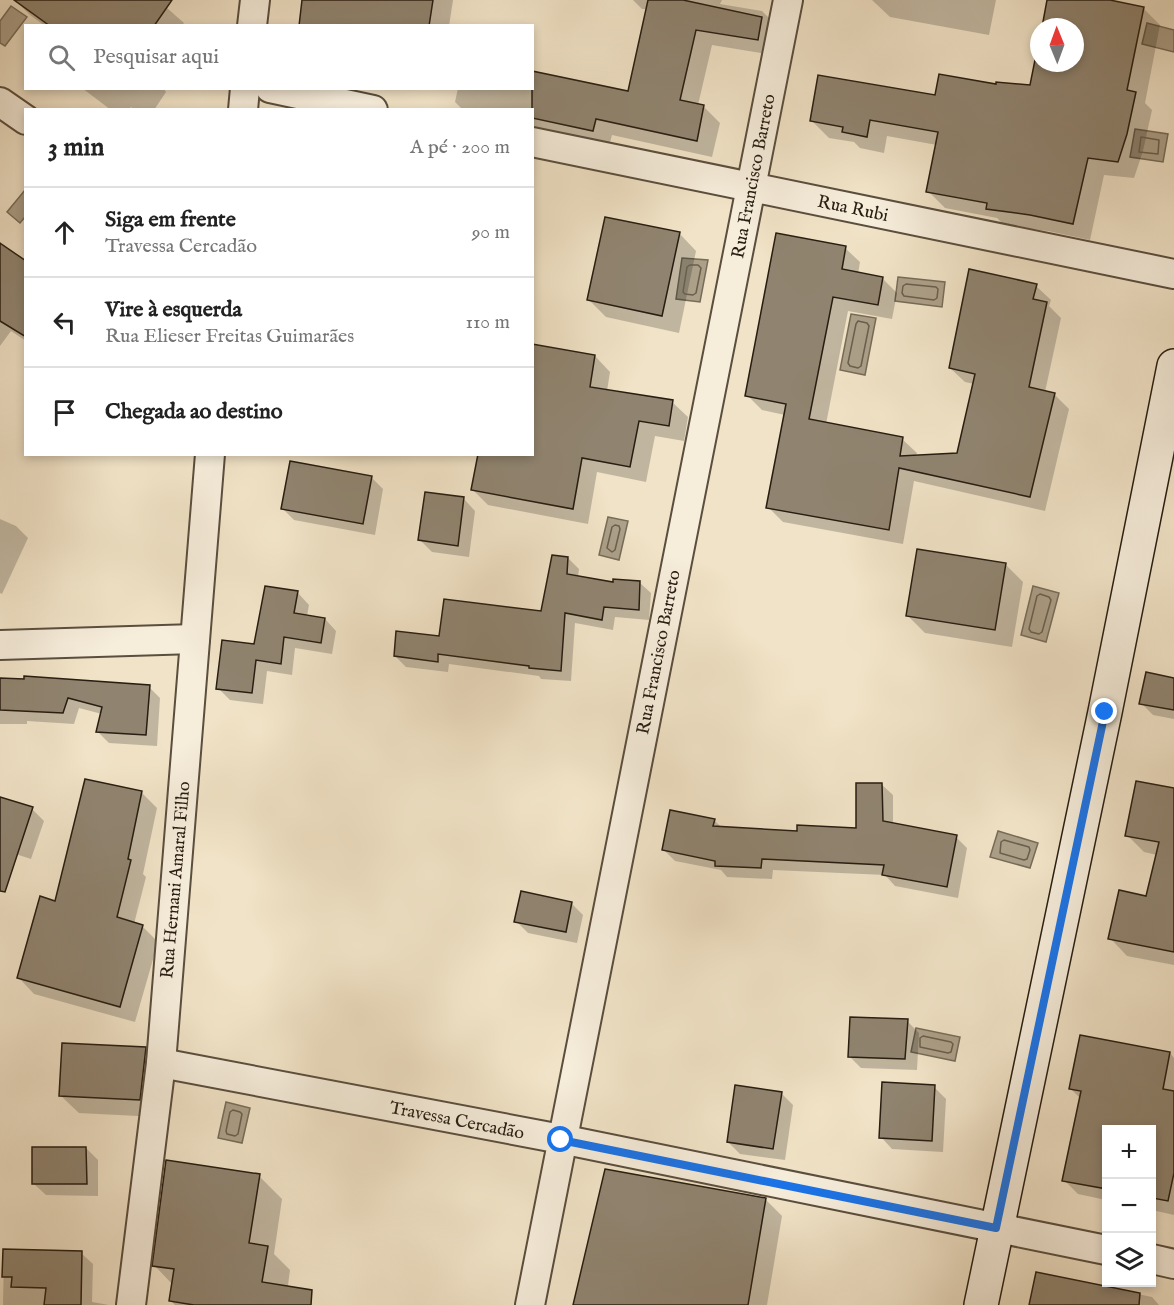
<!DOCTYPE html>
<html lang="pt">
<head>
<meta charset="utf-8">
<style>
	body { margin:0; font-family:"IM FELL English",serif; background:#f2f2f2; color:#222 }
	.controls { position:absolute; right:18px; bottom:18px; display:grid; overflow:hidden; border-radius:0px; box-shadow:0 3px 9px #0003 }
	.controls button { width:54px; height:54px; display:grid; place-items:center; padding:0; border:0; border-bottom:2px solid #e0e0e0; background:#fff; color:#222; font:30px sans-serif }
	.compass { position:absolute; left:1030px; top:18px; width:54px; height:54px; border-radius:50%; background:#fff; box-shadow:0 3px 9px #0003; rotate:359deg }
	.stop { position:absolute; width:18px; height:18px; margin:-14px; border:4px solid #1a73e8; border-radius:50%; background:#fff }
	.stop.end { background:#1a73e8; border-color:#fff; box-shadow:0 2px 6px #0008 }
	.list { margin:0; padding:0; list-style:none }
	h2 { display:flex; justify-content:space-between; align-items:center; height:78px; margin:0; padding:0 24px; font-size:26px }
	h2 small { font-size:20px; font-weight:400; color:#767676 }
	.list li { display:grid; grid-template-columns:39px 1fr auto; gap:18px; align-items:center; box-sizing:border-box; height:90px; padding:0 24px; border-top:2px solid #e0e0e0 }
	.list b { display:block; font-size:22px; white-space:nowrap }
	.list p { margin:0; font-size:20px; white-space:nowrap; color:#767676 }
	.list em { font-size:20px; font-style:normal; color:#767676 }
	.icon { flex:none; width:33px; height:33px; fill:none; stroke:currentColor; stroke-width:2; stroke-linecap:round; stroke-linejoin:round }
	.map { position:relative; flex:none; width:1174px; height:1305px; overflow:hidden }
	.search { position:absolute; background:#fff; box-shadow:0 3px 9px #0003; left:24px; top:24px; width:510px; height:66px; display:flex; align-items:center; gap:15px; box-sizing:border-box; padding:0 21px; border-radius:0px; color:#767676; font-size:22px }
	.panel { position:absolute; background:#fff; box-shadow:0 3px 9px #0003; left:24px; top:108px; width:510px; height:348px; border-radius:0px }
	.map>svg:first-child { display:block }
</style>
</head>
<body>
<div class="map">
<svg width="1174" height="1305" viewBox="0 0 1174 1305">
	<rect width="100%" height="100%" fill="#f1e3c7"/>
	<filter id="stains"><feTurbulence type="fractalNoise" baseFrequency=".00333" numOctaves="4"/><feColorMatrix values="0 0 0 0 .2 0 0 0 0 .09 0 0 0 0 .02 0 0 0 .5 -.17"/></filter>
	<radialGradient id="worn" r=".72"><stop offset=".6" stop-color="#630" stop-opacity="0"/><stop offset="1" stop-color="#630" stop-opacity=".3"/></radialGradient>
	<g fill="#aca089" stroke="#776c59" stroke-width="1.5">
		<polygon points="11,6 27,17 5,46 0,43 0,21"/>
		<polygon points="1147,23 1174,30 1174,52 1142,44"/>
		<polygon points="1135,129 1168,134 1163,162 1130,157"/>
		<polygon points="25,190 25,217 20,223 7,212"/>
		<polygon points="682,258 708,260 700,302 676,299"/>
		<polygon points="898,277 945,282 942,307 895,301"/>
		<polygon points="851,314 876,318 865,375 840,370"/>
		<polygon points="608,517 628,521 619,560 599,555"/>
		<polygon points="1033,586 1059,593 1046,642 1021,635"/>
		<polygon points="998,831 1038,843 1030,868 990,857"/>
		<polygon points="916,1028 960,1037 955,1061 911,1052"/>
		<polygon points="226,1102 250,1108 242,1143 218,1138"/>
	</g>
	<g fill="#0003">
		<polygon points="15,0 158,0 184,23 182,26 45,26 30,15"/>
		<polygon points="303,0 453,0 449,26 300,26"/>
		<polygon points="633,0 722,0 720,4 762,11 778,27 773,55 712,45 698,105 704,107 720,123 712,157 612,135 609,146 532,130 532,110 463,110 455,102 458,88 532,88 629,93 647,9 642,9"/>
		<polygon points="872,0 996,0 989,35 890,17"/>
		<polygon points="1049,0 1102,0 1143,8 1160,25 1145,103 1152,110 1143,151 1134,178 1104,175 1090,240 1048,231 1005,226 997,218 945,208 928,191 937,145 887,136 884,153 860,148 854,142 829,138 812,121 997,86 1031,87 1039,47 1039,63 1075,63 1075,27 1043,27"/>
		<polygon points="82,88 163,88 166,92 154,110 134,110 131,107 129,110 111,110"/>
		<polygon points="679,233 696,251 679,333 606,317 589,300"/>
		<polygon points="0,245 26,263 26,341 11,331 0,346"/>
		<polygon points="845,248 860,262 858,274 882,278 897,293 892,319 848,311 826,424 902,439 917,453 916,456 958,454 974,384 965,382 950,368 1036,286 1051,300 1049,306 1061,318 1045,392 1054,394 1069,409 1045,511 914,481 903,544 783,522 768,507 785,415 762,410 747,395"/>
		<polygon points="595,356 610,372 607,391 672,402 688,417 684,441 655,436 646,482 597,472 588,524 488,505 472,489 532,454"/>
		<polygon points="371,477 383,489 375,535 294,520 282,508"/>
		<polygon points="464,499 475,511 469,557 432,552 420,540"/>
		<polygon points="0,519 16,526 28,538 2,594 0,593"/>
		<polygon points="568,558 579,569 578,577 614,584 640,583 651,593 649,620 615,617 613,630 575,623 571,681 541,679 539,676 449,664 448,672 406,667 395,656 440,638 542,613"/>
		<polygon points="1005,564 1023,582 1012,647 925,633 907,615"/>
		<polygon points="298,593 309,605 307,616 325,619 336,631 332,654 295,648 292,675 267,671 263,704 230,700 218,688"/>
		<polygon points="25,677 149,687 160,698 157,746 109,743 98,732 102,714 79,708 74,724 27,721 27,724 0,724 0,680 25,681"/>
		<polygon points="1174,679 1174,719 1153,715 1141,703"/>
		<polygon points="881,784 893,795 893,825 956,837 967,848 958,898 895,886 885,875 773,870 772,879 727,877 721,870 675,861 663,849 714,820 722,828 798,833 857,830"/>
		<polygon points="1174,790 1174,965 1127,956 1110,938 1147,898 1157,855 1144,852 1127,835"/>
		<polygon points="141,792 157,808 143,874 146,877 134,924 142,926 158,942 135,1022 34,994 19,978 56,902"/>
		<polygon points="0,799 32,809 44,821 31,859 0,849"/>
		<polygon points="571,903 583,915 577,943 528,933 516,921"/>
		<polygon points="907,1021 919,1033 917,1070 861,1068 849,1056"/>
		<polygon points="145,1049 163,1066 157,1117 79,1113 61,1096"/>
		<polygon points="1170,1053 1174,1058 1174,1215 1152,1210 1152,1130 1106,1130 1106,1200 1078,1194 1064,1180 1081,1099 1071,1089"/>
		<polygon points="934,1087 946,1099 943,1152 892,1149 881,1137"/>
		<polygon points="781,1093 793,1105 785,1160 740,1154 728,1142"/>
		<polygon points="86,1148 98,1160 98,1196 46,1195 34,1184"/>
		<polygon points="259,1176 282,1199 274,1254 290,1270 287,1293 299,1305 175,1305 171,1301 173,1285 154,1265"/>
		<polygon points="765,1199 782,1216 767,1305 574,1305"/>
		<polygon points="4,1251 81,1253 93,1264 92,1302 109,1305 3,1305"/>
		<polygon points="1037,1273 1152,1297 1159,1305 1031,1305"/>
	</g>
	<g fill="none" stroke-linecap="round" stroke-linejoin="round">
		<g stroke="#6a5e4d" stroke-width="1.5">
			<polygon points="1141,137 1159,140 1158,154 1139,152"/>
			<polygon points="690,265 698,265 701,268 696,293 693,295 685,294 683,292 687,267"/>
			<polygon points="906,284 936,287 938,289 937,298 934,300 904,296 902,293 903,286"/>
			<polygon points="858,321 867,323 869,326 861,366 858,368 850,366 848,363 856,324"/>
			<polygon points="615,525 619,526 620,529 615,550 612,552 607,548 612,527"/>
			<polygon points="1040,594 1049,597 1051,600 1042,632 1039,634 1031,632 1029,629 1037,596"/>
			<polygon points="1004,840 1029,847 1030,850 1027,859 1024,860 1000,853 1001,842"/>
			<polygon points="923,1036 951,1042 953,1044 951,1052 948,1053 920,1047 920,1038"/>
			<polygon points="233,1110 240,1112 242,1114 238,1134 235,1136 227,1134 226,1131 230,1112"/>
		</g>
	</g>
	<g fill="#908470" stroke="#271d11" stroke-width="1.5">
		<polygon points="14,0 172,0 154,26 50,26"/>
		<polygon points="302,0 433,0 429,26 299,26"/>
		<polygon points="648,0 683,0 762,17 758,40 696,30 680,100 704,105 697,141 596,119 593,131 532,118 532,71 628,91"/>
		<polygon points="1047,0 1110,0 1144,7 1127,90 1136,92 1127,134 1118,162 1088,158 1073,224 1030,215 986,209 987,203 926,192 938,132 870,120 867,137 842,132 843,127 810,121 818,75 935,95 939,74 996,84 996,82 1030,85 1039,40 1039,63 1075,63 1075,27 1042,27"/>
		<polygon points="605,217 680,232 662,316 587,300"/>
		<polygon points="776,233 846,246 842,269 883,277 878,305 833,297 809,419 903,437 900,456 957,453 975,374 949,368 969,269 1037,284 1033,299 1047,302 1029,387 1055,393 1030,497 899,468 889,530 766,508 786,404 745,396"/>
		<polygon points="0,243 26,261 26,337 0,321"/>
		<polygon points="532,344 595,355 590,387 673,400 669,426 639,421 630,467 582,458 573,509 471,490 478,454 532,454"/>
		<polygon points="290,461 372,476 363,524 281,509"/>
		<polygon points="425,492 464,497 458,546 418,540"/>
		<polygon points="917,549 1006,563 995,630 906,616"/>
		<polygon points="552,555 568,557 567,574 613,582 613,579 640,581 639,610 604,607 602,620 565,613 561,671 529,668 529,666 438,654 438,662 394,656 396,631 439,636 444,599 541,611"/>
		<polygon points="265,586 298,591 294,613 325,618 321,643 284,637 281,664 256,660 252,693 216,689 222,640 254,644"/>
		<polygon points="1146,672 1174,678 1174,710 1139,704"/>
		<polygon points="24,676 150,685 146,735 96,732 102,707 68,698 63,713 0,710 0,678 24,679"/>
		<polygon points="85,779 142,791 128,859 131,860 117,917 143,925 120,1007 17,978 40,896 55,901"/>
		<polygon points="1136,781 1174,788 1174,952 1108,939 1119,890 1146,896 1159,842 1125,836"/>
		<polygon points="856,783 882,783 883,821 957,835 947,887 882,875 884,865 762,859 761,868 715,866 715,861 662,850 670,810 715,819 713,826 797,831 797,825 856,828"/>
		<polygon points="0,797 33,807 5,892 0,891"/>
		<polygon points="521,891 572,902 566,932 514,922"/>
		<polygon points="850,1017 908,1019 905,1059 848,1057"/>
		<polygon points="1080,1035 1170,1052 1163,1089 1174,1091 1174,1173 1168,1201 1152,1198 1152,1130 1107,1130 1107,1189 1062,1181 1081,1091 1069,1089"/>
		<polygon points="62,1043 146,1047 140,1100 59,1096"/>
		<polygon points="882,1082 935,1085 932,1141 879,1138"/>
		<polygon points="735,1085 782,1092 773,1149 727,1142"/>
		<polygon points="32,1147 86,1147 87,1184 32,1184"/>
		<polygon points="166,1160 260,1174 249,1243 268,1246 262,1282 312,1290 311,1305 194,1305 169,1301 174,1269 152,1266"/>
		<polygon points="605,1169 766,1198 748,1305 573,1305"/>
		<polygon points="3,1249 82,1251 81,1305 44,1305 46,1288 11,1287 12,1277 2,1277"/>
		<polygon points="1036,1272 1140,1293 1139,1305 1029,1305"/>
	</g>
	<g fill="none" stroke-linecap="round" stroke-linejoin="round">
		<defs>
			<g id="street">
				<polyline points="252,26 255,0"/>
				<polyline points="270,88 373,110"/>
				<polyline points="0,102 26,120"/>
				<polyline points="243,110 245,88"/>
				<polyline points="532,142 1174,274"/>
				<polyline points="0,645 195,639"/>
				<polyline points="161,1063 561,1139 1106,1250"/>
				<polyline points="1152,1259 1174,1264"/>
				<polyline points="131,1305 161,1063 210,454"/>
				<polyline points="530,1305 788,0"/>
			</g>
			<polyline id="secondary" points="981,1305 1105,712 1174,366"/>
		</defs>
		<use href="#street" stroke="#5a4e3e" stroke-width="32"/>
		<use href="#secondary" stroke="#271d11" stroke-width="36"/>
		<use href="#street" stroke="#f6eddb" stroke-width="28"/>
		<use href="#secondary" stroke="#f6eddb" stroke-width="33"/>
	</g>
	<g fill="none" stroke-linecap="round" stroke-linejoin="round">
		<polyline stroke="#1a73e8" stroke-width="8" points="561,1140 996,1228 1105,712"/>
	</g>
	<g text-anchor="middle" stroke-width="4.5" stroke-linejoin="round" paint-order="stroke">
		<g font-size="18" fill="#271d11" stroke="#f6eddb">
			<text transform="translate(753 176) rotate(-79)" y="6">Rua Francisco Barreto</text>
			<text transform="translate(853 208) rotate(12)" y="6">Rua Rubi</text>
			<text transform="translate(658 652) rotate(-79)" y="6">Rua Francisco Barreto</text>
			<text transform="translate(175 880) rotate(-85)" y="6">Rua Hernani Amaral Filho</text>
			<text transform="translate(457 1120) rotate(11)" y="6">Travessa Cercadão</text>
		</g>
	</g>
	<rect width="100%" height="100%" filter="url(#stains)"/>
	<rect width="100%" height="100%" fill="url(#worn)"/>
</svg>
<div class="controls">
<button>+</button>
<button>−</button>
<button><svg class="icon" aria-label="layers" viewBox="0 0 24 24"><path d="M12 4l9 5-9 5-9-5zM3 14l9 5 9-5"/></svg></button>
</div>
<svg class="compass" viewBox="-18 -18 36 36"><path d="M0-13l5 13h-10z" fill="#e53935"/><path d="M0 13l5-13h-10z" fill="#767676"/></svg>
<div class="stop" style="left:561px;top:1140px"></div>
<div class="stop end" style="left:1105px;top:712px"></div>
<div class="search"><svg class="icon" aria-label="search" viewBox="0 0 24 24"><circle cx="10" cy="10" r="6"/><path d="M15 15l6 6"/></svg>Pesquisar aqui</div>
<section class="panel">
<h2>3 min<small>A pé · 200 m</small></h2>
<ul class="list">
<li><svg class="icon" aria-label="ahead" viewBox="0 0 24 24"><path d="M12 20V5M6 11l6-6 6 6"/></svg><div><b>Siga em frente</b><p>Travessa Cercadão</p></div><em>90 m</em></li>
<li><svg class="icon" aria-label="left" viewBox="0 0 24 24"><path d="M17 20v-9H6M10 6l-5 5 5 5"/></svg><div><b>Vire à esquerda</b><p>Rua Elieser Freitas Guimarães</p></div><em>110 m</em></li>
<li><svg class="icon" aria-label="arrive" viewBox="0 0 24 24"><path d="M6 21V4h12l-3 4 3 4H6"/></svg><div><b>Chegada ao destino</b></div></li>
</ul>
</section>
</div>
</body>
</html>
